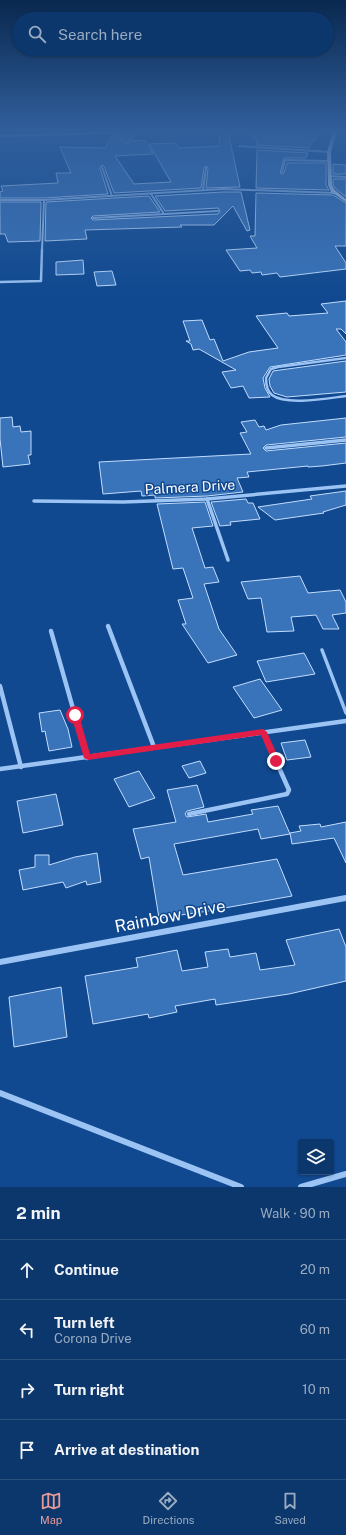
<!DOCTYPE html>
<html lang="en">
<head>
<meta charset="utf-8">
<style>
	body { margin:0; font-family:"Public Sans",sans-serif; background:#1a4274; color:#f1f3f6 }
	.controls { position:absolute; right:12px; bottom:12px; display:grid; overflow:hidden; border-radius:4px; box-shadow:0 1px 3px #0004 }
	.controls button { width:36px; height:36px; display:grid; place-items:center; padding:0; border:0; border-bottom:1px solid #2c517f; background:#0c376c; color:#f1f3f6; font:20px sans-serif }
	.stop { position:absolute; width:12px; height:12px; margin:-9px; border:3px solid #e11d48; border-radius:50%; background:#fff }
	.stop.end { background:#e11d48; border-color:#fff; box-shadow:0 1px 4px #0008 }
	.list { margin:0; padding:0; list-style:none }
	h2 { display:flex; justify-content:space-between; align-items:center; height:52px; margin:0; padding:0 16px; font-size:17px }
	h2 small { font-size:13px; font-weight:400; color:#9aacc2 }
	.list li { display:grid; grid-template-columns:26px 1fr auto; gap:12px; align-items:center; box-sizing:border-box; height:60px; padding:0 16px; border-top:1px solid #2c517f }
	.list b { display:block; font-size:15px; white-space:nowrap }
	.list p { margin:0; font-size:13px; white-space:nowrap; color:#9aacc2 }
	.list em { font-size:13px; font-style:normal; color:#9aacc2 }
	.icon { flex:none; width:22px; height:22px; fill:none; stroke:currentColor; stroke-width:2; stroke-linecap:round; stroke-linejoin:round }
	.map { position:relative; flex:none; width:346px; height:1187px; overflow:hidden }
	.search { position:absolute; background:#0c376c; box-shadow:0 1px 3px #0004; left:12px; right:12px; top:12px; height:44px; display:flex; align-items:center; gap:10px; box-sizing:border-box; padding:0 14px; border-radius:22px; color:#9aacc2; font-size:15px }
	.sheet { height:292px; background:#0c376c }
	nav { display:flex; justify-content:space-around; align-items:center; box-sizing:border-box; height:56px; border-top:1px solid #2c517f; background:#0c376c; font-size:11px; color:#9aacc2 }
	nav a { display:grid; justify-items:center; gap:2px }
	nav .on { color:#e69b98 }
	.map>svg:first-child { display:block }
</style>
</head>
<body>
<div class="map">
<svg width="346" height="1187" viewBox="0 0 346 1187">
	<rect width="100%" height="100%" fill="#104990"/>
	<g fill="#3973b9" stroke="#c2ddfd">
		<polygon points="115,131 136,131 130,141 145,140 153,154 115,156 134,184 171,182 149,144 176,143 179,148 219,146 220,131 228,131 240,187 206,188 208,168 206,166 204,168 201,188 114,193 104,166 102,165 100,168 108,194 44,198 0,198 0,192 3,191 1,186 58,183 56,173 71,173 60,147 105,148 112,136 126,144 129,144 129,140"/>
		<polygon points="246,131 321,131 311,144 309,148 257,145 257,141"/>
		<polygon points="257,150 308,153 306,158 284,158 280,173 282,174 284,173 287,163 326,163 326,185 329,190 256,188"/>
		<polygon points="333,164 346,165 346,174 333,174"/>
		<polygon points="333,179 346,179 346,197 336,189 333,185"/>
		<polygon points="223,192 241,192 250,230 247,231 233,206 214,225 180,225 182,227 85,230 87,239 45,241 46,202 149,196 160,212 93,216 91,218 93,220 218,214 220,211 218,208 165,211 155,196"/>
		<polygon points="256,193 333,195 346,203 346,246 335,246 346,263 346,269 280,277 277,273 262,275 261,272 252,273 250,270 240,271 226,250 257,248 250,236 255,236"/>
		<polygon points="0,202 41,202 40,241 8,242 5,234 0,234"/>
		<polygon points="83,260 84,274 56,275 56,262"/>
		<polygon points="112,271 116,285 97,286 94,272"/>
		<polygon points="346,301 346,334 341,329 336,329 346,342 346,355 270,367 263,378 265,388 270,397 249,398 243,386 231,388 222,372 236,370 199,349 193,350 191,344 186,341 190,341 183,321 202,320 210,340 214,339 223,361 249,352 278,348 256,316 287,313 289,316 328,313 321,304"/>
		<polygon points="346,361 346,392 287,397 274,393 270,386 269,379 273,371"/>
		<polygon points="12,417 13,427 20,426 21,432 31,431 31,455 28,455 30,464 3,467 0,439 0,418"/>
		<polygon points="346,418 346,437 266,445 263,448 266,451 346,443 346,463 322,466 308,467 308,466 247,472 249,477 237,478 243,492 207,496 155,498 155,495 142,496 141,491 103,494 99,462 251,454 240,433 247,432 241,422 255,420 259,427 264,426 266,430 281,425"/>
		<polygon points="346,491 346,505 323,512 324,513 275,520 258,507 312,499 310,496"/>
		<polygon points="246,499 248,503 253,503 260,519 230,522 231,525 220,526 211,502"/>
		<polygon points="205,502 213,526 192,528 205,568 213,567 219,582 204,584 219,629 237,655 208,663 182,624 186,624 178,600 193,598 183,568 173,569 157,504"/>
		<polygon points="300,576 308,593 340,590 346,602 346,613 332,615 339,629 323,629 316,615 291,617 294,631 267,632 261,598 248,599 241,582"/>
		<polygon points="304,653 315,674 266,682 257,661"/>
		<polygon points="260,679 282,710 254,718 233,687"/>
		<polygon points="60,710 68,729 72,747 49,751 45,731 42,732 39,713"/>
		<polygon points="305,740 311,757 287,760 281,743"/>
		<polygon points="200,761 206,773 189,778 182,766"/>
		<polygon points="139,771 155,798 129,807 114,779"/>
		<polygon points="197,785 204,807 187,811 185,814 187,817 206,814 208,822 253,814 251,810 278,806 290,834 261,839 258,829 174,844 183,875 277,859 292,896 202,912 159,918 149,857 141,859 133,829 176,822 167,790"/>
		<polygon points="56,794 63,825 23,833 17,801"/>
		<polygon points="346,822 346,863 334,838 292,844 290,833 301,831 299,826 320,824 321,827"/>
		<polygon points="97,853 101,882 87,885 86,881 66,888 63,882 23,890 19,870 35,867 35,855 49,855 49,865 75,857"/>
		<polygon points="339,929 346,947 346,981 289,994 216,1005 215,999 175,1006 177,1012 149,1018 148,1014 93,1024 85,976 138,967 136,958 177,950 182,971 208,967 205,952 228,949 230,957 256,953 260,970 295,965 286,940"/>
		<polygon points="61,987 67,1037 14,1047 9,997"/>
	</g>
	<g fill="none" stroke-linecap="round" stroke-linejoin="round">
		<polyline stroke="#9bc3f3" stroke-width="3.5" points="322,650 346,713"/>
		<g stroke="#9bc3f3" stroke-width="2">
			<polyline points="0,136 113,133 127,142"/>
			<polyline points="239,146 329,152"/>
			<polyline points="102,167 112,196"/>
			<polyline points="282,172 285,160 328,161"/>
			<polyline points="329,176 346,177"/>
			<polyline points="203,190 206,168"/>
			<polyline points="151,194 164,214"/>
			<polyline points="0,200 44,200 223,189 336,193"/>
			<polyline points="93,218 218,211"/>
			<polyline points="42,250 44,200"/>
		</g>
		<g stroke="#9bc3f3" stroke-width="2.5">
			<polyline points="0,282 41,281 42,249"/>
			<path d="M346,358l-68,9 -7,2 -5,9c0,6 1,13 6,17 14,11 57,3 74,1"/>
		</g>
		<g stroke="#9bc3f3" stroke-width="3.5">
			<polyline points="266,448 346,440"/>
			<polyline points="207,499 228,560"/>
			<polyline points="34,501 123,502 207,499 346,486"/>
		</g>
		<g stroke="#9bc3f3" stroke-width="4.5">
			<polyline points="108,626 154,747"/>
			<polyline points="51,631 87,758"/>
			<polyline points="0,686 21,767"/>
			<polyline points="0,769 346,721"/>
			<polyline points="189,814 287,794 289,790 263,732"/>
		</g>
		<g stroke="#9bc3f3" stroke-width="6">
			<polyline points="0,962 346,898"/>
			<polyline points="0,1093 241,1187"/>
			<polyline points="301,1187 346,1174"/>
		</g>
		<polygon fill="#cae0fd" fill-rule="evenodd" points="333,131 337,131 331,152 332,185 335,190 346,199 346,202 331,192 328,185 327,152"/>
	</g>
	<linearGradient id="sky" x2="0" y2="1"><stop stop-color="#09284f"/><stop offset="0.44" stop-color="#315f9c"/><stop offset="1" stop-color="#315f9c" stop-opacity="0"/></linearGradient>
	<rect width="346" height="297" fill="url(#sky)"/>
	<polygon fill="#e11d48" points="75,713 79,715 90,754 263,729 267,732 280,761 279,763 273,763 261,735 88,760 84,758 71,715"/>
	<g text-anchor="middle" stroke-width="3" stroke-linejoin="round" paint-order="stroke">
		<g font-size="14" fill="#fff" stroke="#104990">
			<text transform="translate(190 487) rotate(-3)" y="5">Palmera Drive</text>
		</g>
		<g font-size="17" fill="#fff" stroke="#104990">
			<text transform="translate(170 916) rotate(-11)" y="6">Rainbow Drive</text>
		</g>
	</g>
</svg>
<div class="controls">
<button><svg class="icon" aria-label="layers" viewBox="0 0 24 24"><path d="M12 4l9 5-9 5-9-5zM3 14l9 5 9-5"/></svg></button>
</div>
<div class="stop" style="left:75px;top:715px"></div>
<div class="stop end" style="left:276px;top:761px"></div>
<div class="search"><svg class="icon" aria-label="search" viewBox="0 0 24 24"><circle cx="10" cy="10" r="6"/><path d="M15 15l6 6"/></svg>Search here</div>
</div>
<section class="sheet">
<h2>2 min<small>Walk · 90 m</small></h2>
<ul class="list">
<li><svg class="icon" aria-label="ahead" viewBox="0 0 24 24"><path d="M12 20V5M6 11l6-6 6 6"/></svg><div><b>Continue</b></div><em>20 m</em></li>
<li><svg class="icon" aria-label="left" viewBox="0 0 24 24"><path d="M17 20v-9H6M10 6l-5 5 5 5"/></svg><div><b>Turn left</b><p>Corona Drive</p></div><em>60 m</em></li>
<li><svg class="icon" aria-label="right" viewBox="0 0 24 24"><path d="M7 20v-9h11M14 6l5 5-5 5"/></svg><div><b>Turn right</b></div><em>10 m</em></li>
<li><svg class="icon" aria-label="arrive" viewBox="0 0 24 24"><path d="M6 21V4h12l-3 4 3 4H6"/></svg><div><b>Arrive at destination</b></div></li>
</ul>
</section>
<nav>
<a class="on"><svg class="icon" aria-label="map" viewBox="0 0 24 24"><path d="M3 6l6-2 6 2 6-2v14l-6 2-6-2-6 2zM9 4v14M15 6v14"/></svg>Map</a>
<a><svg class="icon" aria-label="directions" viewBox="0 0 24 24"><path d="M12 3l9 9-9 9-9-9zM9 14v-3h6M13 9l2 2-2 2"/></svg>Directions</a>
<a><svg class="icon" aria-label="saved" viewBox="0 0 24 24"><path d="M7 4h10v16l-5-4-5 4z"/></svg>Saved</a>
</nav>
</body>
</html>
